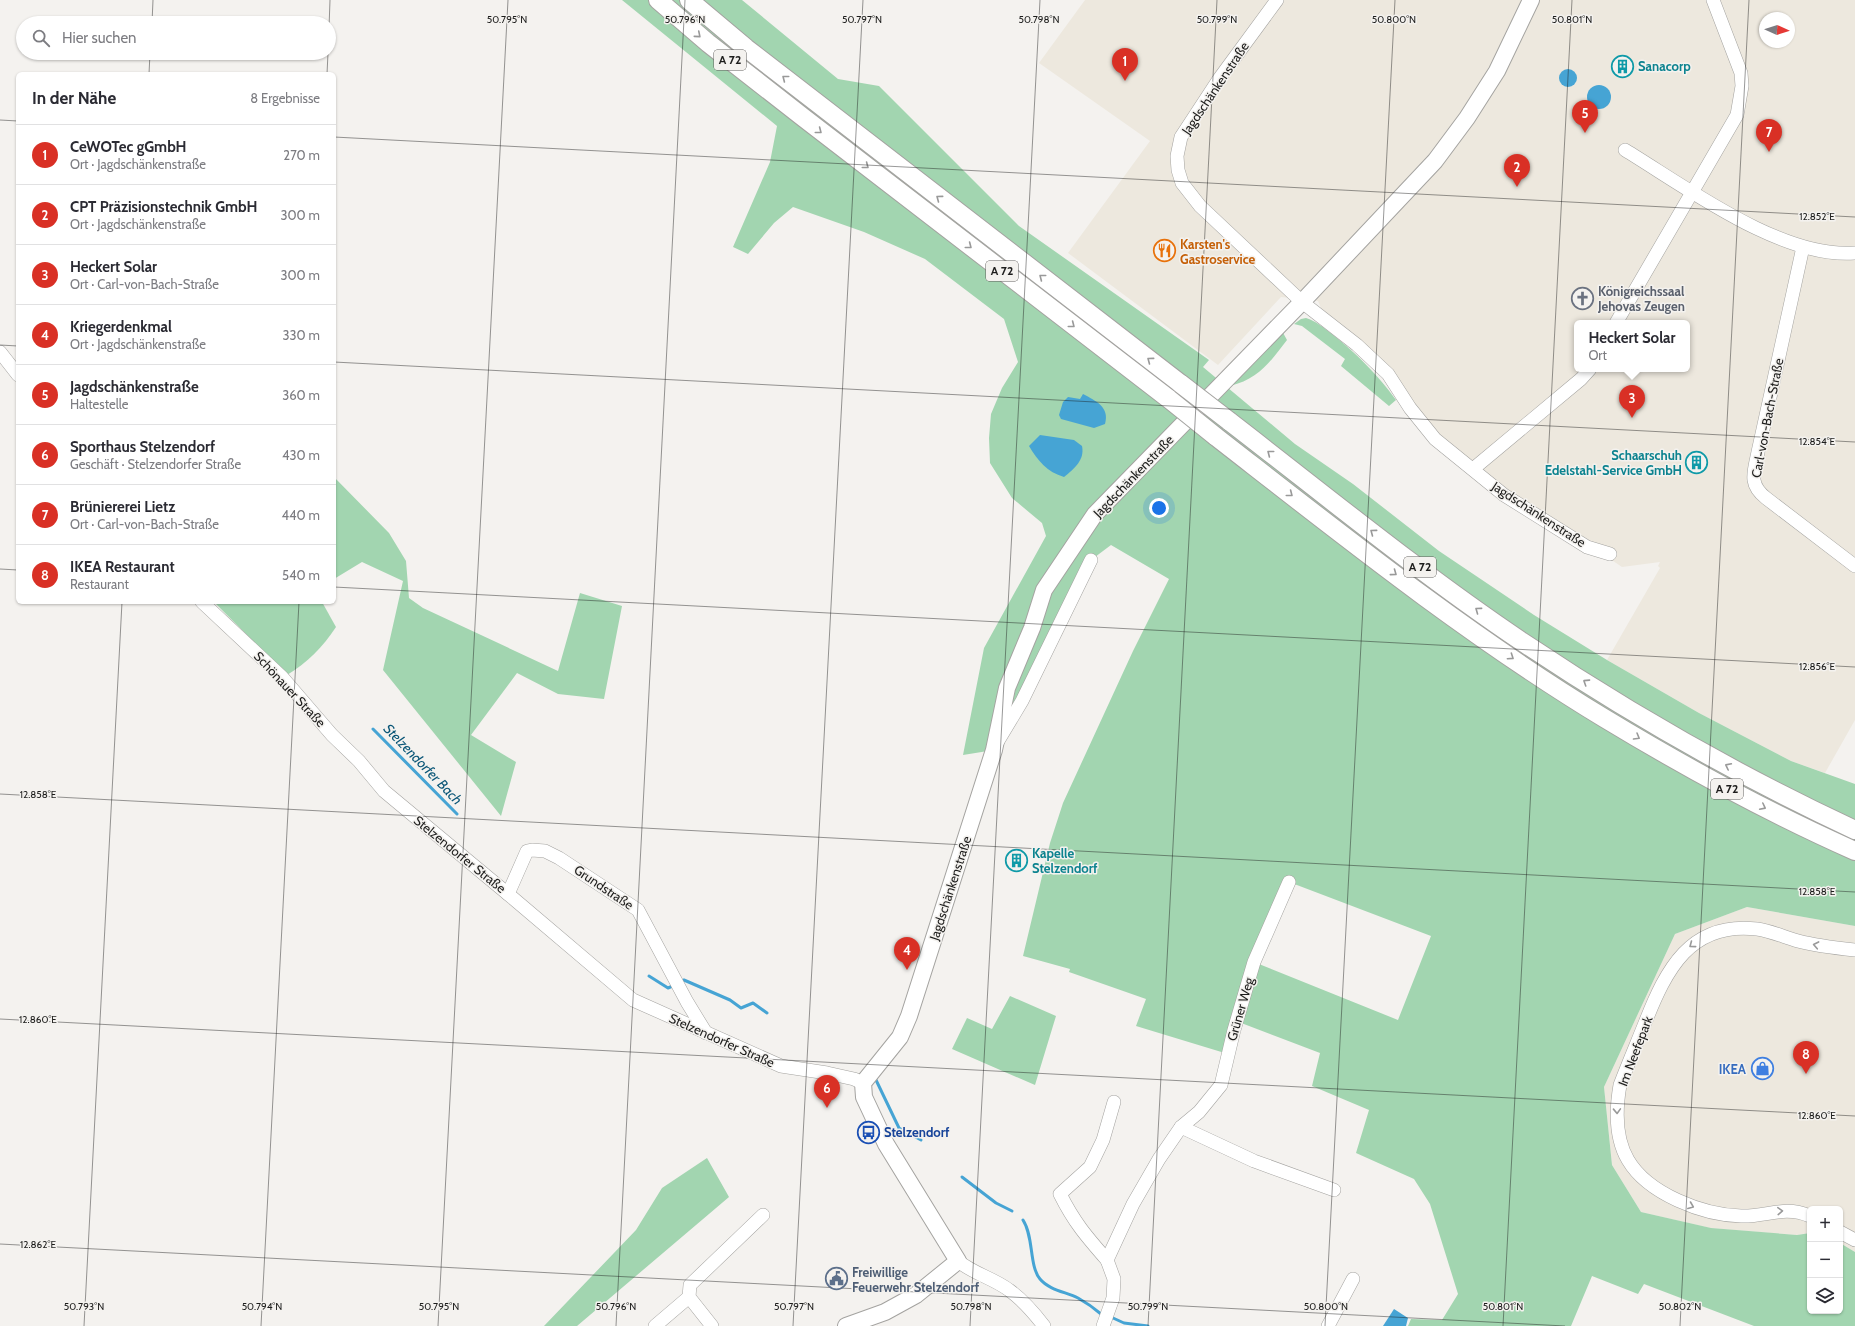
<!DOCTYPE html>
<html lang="de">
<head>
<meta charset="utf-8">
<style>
	body { margin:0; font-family:Cabin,sans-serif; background:#f7f7f7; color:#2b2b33 }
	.controls { position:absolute; right:12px; bottom:12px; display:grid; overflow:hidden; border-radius:6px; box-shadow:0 1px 3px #0004 }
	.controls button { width:36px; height:36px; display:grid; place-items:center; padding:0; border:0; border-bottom:1px solid #e1e1e2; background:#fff; color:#2b2b33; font:20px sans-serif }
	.compass { position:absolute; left:1759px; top:12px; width:36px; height:36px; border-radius:50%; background:#fff; box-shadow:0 1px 3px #0004; rotate:93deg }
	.you { position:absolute; left:1159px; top:508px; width:14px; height:14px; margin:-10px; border:3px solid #fff; border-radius:50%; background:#1a73e8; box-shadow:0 0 0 6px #1a73e833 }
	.badge { display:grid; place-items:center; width:26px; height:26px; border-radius:50%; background:#d93025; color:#fff; font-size:13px; font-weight:700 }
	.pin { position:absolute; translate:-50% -33px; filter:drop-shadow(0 1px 2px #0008) }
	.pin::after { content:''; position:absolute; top:21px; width:14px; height:12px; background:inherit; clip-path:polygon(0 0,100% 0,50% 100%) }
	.popup { position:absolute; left:1574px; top:320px; width:116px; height:52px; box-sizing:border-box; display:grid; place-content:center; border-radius:6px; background:#fff; filter:drop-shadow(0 1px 3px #0005); font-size:13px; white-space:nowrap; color:#7c7c81 }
	.popup b { font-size:15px; color:#2b2b33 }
	.popup::after { content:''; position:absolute; left:50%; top:100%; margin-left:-8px; border:8px solid transparent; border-top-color:#fff }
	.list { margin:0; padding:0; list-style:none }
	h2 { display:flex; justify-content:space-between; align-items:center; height:52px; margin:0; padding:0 16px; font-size:17px }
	h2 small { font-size:13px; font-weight:400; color:#7c7c81 }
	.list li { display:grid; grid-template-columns:26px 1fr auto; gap:12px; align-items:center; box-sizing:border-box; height:60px; padding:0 16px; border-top:1px solid #e1e1e2 }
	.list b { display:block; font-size:15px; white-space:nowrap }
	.list p { margin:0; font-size:13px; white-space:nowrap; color:#7c7c81 }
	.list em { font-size:13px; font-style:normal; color:#7c7c81 }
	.icon { flex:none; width:22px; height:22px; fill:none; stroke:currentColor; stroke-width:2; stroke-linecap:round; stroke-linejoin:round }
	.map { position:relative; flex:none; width:1855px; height:1326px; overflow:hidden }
	.search { position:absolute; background:#fff; box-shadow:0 1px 3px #0004; left:16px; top:16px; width:320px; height:44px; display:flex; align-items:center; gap:10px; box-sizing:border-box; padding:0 14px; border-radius:22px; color:#7c7c81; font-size:15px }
	.panel { position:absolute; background:#fff; box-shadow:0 1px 3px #0004; left:16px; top:72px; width:320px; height:532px; border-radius:6px }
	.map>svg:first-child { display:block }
</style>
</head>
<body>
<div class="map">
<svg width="1855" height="1326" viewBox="0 0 1855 1326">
	<rect width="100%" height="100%" fill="#f4f2ef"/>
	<g fill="#ede8de" fill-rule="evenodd">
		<path d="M1085,0h770v720l-30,53 -34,-12 -92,-48 -92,-53 53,-92 -2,-2 2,-4 -38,5 -128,-87 -55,-46 -118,-126 -3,-7 -37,-4 -63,68 -150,-112 82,-112 -111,-78zM1765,18h24v24h-24zM1577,323h110v46h-110z"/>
		<polygon points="1747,907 1855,926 1855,1252 1840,1243 1840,1209 1810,1209 1810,1233 1797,1235 1710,1228 1641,1212 1612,1165 1604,1087 1675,934"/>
	</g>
	<g fill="#a2d5b0" fill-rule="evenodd">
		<path d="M622,0h120l96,79 41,7 140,140 190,134 -6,7 92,77 58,40 86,67 95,64 73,45 92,53 92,48 64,23v142l-108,-19 -72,27 -71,153 8,78 29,47 70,16 86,7 13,-2v78h30v-68l15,9v74h-101l-110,-42 -6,10 -46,-18 -21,50h-163l3,-7 31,1 16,-26 -28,-90 -16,-25 -58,-26 13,-43 -57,-24 8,-33 -84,-32 -8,33 -92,-28 10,-27 -77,-27 1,-3 -47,-13 27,-113 13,-40 70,-152 36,-72 -58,-34 -20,15 -97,190 -31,5 21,-107 62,-112 -4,-13 -30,-25 -22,-35 -1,-25 2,-24 11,-26 16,-26 -14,-43 -79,-60 -61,-27 -71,-25 -19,16 -26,31 -15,-7 37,-85 7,-36zM1289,882l142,54 -33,84 -144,-58z"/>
		<path d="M1306,318c10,3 18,10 26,16 25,20 46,41 64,66l-7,6 -48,-40 4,-7 -43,-33 -8,-2 7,-5z"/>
		<path d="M1282,331l5,9c-17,22 -28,39 -57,46z"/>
		<polygon points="334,477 389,533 406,561 409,598 423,608 558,671 580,593 622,606 604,699 558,694 517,673 471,735 516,762 501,816 383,670 403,581 362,562 334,579"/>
		<path d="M214,602h108l14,25c-13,20 -29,36 -49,48z"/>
		<polygon points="1010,996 1056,1016 1035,1085 952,1049 967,1018 992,1029"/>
		<polygon points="707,1158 729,1197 577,1326 544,1326 636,1230 662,1188"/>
	</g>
	<g fill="#46a4d4">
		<circle cx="1568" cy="78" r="9"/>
		<circle cx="1599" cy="97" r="12"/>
		<path d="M1083,394c13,7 27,13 22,30l-11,4 -33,-9 -2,-4 4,-13 5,-5 12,2z"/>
		<path d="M1040,435l34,5 8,6c3,14 -8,23 -18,31 -17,-5 -26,-16 -35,-31z"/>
		<polygon points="1394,1309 1408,1318 1406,1326 1383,1326"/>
	</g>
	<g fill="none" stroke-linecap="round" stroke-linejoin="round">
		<g stroke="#46a4d4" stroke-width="3">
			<polyline points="373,729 457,814"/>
			<polyline points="649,976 668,988 675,985"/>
			<polyline points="679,982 684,980 730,1000 741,1008 753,1003 767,1013"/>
			<polyline points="876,1080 899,1128 921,1140"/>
			<polyline points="962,1177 996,1203 1012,1211"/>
			<path d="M1023,1220c11,17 6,46 17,59 9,11 26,13 38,19 9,5 16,10 23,16"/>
			<polyline points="1113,1318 1124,1323 1148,1326"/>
		</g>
		<defs>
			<g id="minor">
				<polyline points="1277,0 1219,79 1181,137 1177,156 1178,170 1182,183 1200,206 1302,302 1357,345 1388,374 1410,408 1435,439 1504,495 1587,547 1610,554"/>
				<path d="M1625,150c61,37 157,109 230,103"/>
				<path d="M1803,247l-45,205c-4,20 -10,32 8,46l89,68"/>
				<polyline points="1616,323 1737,115 1742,86 1741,73 1713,0"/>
				<polyline points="0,352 18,375"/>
				<polyline points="1473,469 1581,379 1590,369"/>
				<polyline points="202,602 282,677 332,735 359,761 384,791 508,894 633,1000 781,1066 827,1073 854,1079 863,1083"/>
				<polyline points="998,741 1022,701 1091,560"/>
				<polyline points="508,894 527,851 532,850 545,851 559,858 638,910 687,1002 706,1033"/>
				<polyline points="1181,1127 1254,1161 1334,1190"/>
				<path d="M1810,1216c-27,-11 -43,1 -69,0 -38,-1 -93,-22 -113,-56 -13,-22 -12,-52 -8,-75 8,-21 17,-42 25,-62 21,-53 45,-102 112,-94 14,2 27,8 41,12 19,5 38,7 57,9"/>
				<polyline points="1840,1232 1855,1240"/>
				<path d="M1107,1260c-21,-24 -33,-38 -47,-66l30,-27 13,-27 11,-38"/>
				<path d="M958,1261c16,13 35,17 51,29 14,10 25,23 35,36"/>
				<polyline points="655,1326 689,1297"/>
				<polyline points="712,1326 689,1297 690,1285 763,1215"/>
				<polyline points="1103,1326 1113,1298 1114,1279 1107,1260 1133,1204 1159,1159 1181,1127 1199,1112 1221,1085 1234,1030 1254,962 1289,882"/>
				<polyline points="1328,1326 1353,1279"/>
			</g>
			<polyline id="major" points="846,1326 885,1312 916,1295 958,1261 886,1144 864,1097 863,1083 900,1037 909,1016 994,750 1007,688 1032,628 1044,590 1095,514 1302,302 1435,161 1467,118 1497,71 1531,0"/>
			<g id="highway">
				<polyline points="658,0 708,43 804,118 1169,399"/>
				<polyline points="689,0 746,48 1181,384"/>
				<path d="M1229,421c96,74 191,152 292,220 106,71 218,135 334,189"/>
				<path d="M1215,436c126,98 252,199 389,282 81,49 165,95 251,133"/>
			</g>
		</defs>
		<use href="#minor" stroke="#a4a3a0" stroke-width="14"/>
		<use href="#major" stroke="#a4a3a0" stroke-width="18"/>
		<use href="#highway" stroke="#a4a3a0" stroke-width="20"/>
		<use href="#minor" stroke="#fff" stroke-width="13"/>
		<use href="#major" stroke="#fff" stroke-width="16"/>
		<use href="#highway" stroke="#fff" stroke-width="18"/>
		<defs>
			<g id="highway-bridge">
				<polyline points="1181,384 1229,421"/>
				<polyline points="1169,399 1215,436"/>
			</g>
		</defs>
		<use href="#highway-bridge" stroke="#a4a3a0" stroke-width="20" stroke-linecap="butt"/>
		<use href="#highway-bridge" stroke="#fff" stroke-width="18"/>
	</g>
	<defs><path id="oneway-chevron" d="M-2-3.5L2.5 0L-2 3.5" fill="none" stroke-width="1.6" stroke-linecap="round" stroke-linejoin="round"/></defs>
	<g stroke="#999">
		<use href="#oneway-chevron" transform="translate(698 35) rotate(40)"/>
		<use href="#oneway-chevron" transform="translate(785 78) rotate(-142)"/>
		<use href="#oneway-chevron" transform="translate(819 131) rotate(38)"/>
		<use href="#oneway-chevron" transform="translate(866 166) rotate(38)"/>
		<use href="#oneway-chevron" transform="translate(939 198) rotate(-143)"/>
		<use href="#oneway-chevron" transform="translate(969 246) rotate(38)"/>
		<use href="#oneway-chevron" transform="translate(1042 277) rotate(-142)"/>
		<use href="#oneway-chevron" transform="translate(1072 325) rotate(38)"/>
		<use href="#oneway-chevron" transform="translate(1150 360) rotate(-143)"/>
		<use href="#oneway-chevron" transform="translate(1270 453) rotate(-142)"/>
		<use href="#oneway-chevron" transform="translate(1290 494) rotate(38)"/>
		<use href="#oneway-chevron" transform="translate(1373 532) rotate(-143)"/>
		<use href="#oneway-chevron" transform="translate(1394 573) rotate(36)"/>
		<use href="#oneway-chevron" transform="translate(1478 610) rotate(-144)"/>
		<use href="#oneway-chevron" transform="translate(1511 657) rotate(34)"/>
		<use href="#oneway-chevron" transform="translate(1586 682) rotate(-147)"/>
		<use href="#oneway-chevron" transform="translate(1637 737) rotate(30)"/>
		<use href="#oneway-chevron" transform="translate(1728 766) rotate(-153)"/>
		<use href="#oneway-chevron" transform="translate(1763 807) rotate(27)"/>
		<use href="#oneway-chevron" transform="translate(1692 945) rotate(143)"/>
		<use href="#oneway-chevron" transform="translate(1816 945) rotate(-169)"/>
		<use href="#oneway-chevron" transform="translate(1617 1111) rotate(88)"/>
		<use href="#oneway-chevron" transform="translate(1691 1206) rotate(22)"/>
		<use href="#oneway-chevron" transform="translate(1780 1211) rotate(-3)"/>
	</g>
	<path fill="none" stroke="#1d1d1c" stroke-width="1" stroke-opacity="0.45" d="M152,23l1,-23M329,28l1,-28M149,74l1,-21M327,74l1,-21M0,120l18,1M334,137l1521,80M0,345l18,1M334,362l1521,80M0,569l18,1M334,587l1521,80M0,794l1855,98M0,1019l1855,97M0,1244l1565,82M84,1326l38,-724M261,1326l38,-724M438,1326l70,-1326M616,1326l69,-1326M793,1326l70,-1326M970,1326l70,-1326M1148,1326l69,-1326M1325,1326l70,-1326M1503,1326l69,-1326M1680,1326l69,-1326"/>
	<defs>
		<symbol id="building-ring" viewBox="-11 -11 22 22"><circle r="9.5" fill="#f4f2ef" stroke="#0f9aa8" stroke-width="1.5"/><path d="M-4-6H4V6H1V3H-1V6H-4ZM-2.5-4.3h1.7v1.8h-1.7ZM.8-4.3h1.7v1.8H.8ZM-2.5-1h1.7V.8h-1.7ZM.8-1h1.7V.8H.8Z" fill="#0f9aa8"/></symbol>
		<symbol id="restaurant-ring" viewBox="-11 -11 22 22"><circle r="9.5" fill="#f4f2ef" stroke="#e8710a" stroke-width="1.5"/><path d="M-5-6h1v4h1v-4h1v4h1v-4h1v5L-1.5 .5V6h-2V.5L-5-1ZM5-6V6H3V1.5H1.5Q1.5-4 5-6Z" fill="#e8710a"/></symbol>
		<symbol id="church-ring" viewBox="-11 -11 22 22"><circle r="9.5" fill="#f4f2ef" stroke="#6b7280" stroke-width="1.5"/><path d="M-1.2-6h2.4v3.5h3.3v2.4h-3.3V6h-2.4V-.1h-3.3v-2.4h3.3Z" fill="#6b7280"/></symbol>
		<symbol id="shop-ring" viewBox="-11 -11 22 22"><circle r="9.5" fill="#f4f2ef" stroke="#3f7fe0" stroke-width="1.5"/><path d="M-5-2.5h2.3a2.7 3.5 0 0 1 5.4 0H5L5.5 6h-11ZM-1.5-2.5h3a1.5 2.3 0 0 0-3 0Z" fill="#3f7fe0"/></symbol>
		<symbol id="bus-ring" viewBox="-11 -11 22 22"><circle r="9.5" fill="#f4f2ef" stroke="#1a4fb4" stroke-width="1.5"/><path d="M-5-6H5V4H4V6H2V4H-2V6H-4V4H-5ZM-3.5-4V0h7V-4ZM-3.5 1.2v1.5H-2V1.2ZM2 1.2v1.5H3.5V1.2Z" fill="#1a4fb4"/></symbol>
		<symbol id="civic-ring" viewBox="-11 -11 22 22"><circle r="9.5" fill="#f4f2ef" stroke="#5c6f8a" stroke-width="1.5"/><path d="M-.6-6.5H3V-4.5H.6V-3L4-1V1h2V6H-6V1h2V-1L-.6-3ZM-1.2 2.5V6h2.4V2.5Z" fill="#5c6f8a"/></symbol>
	</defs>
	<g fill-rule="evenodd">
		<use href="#building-ring" x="1610" y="54" width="25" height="25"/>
		<use href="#restaurant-ring" x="1152" y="238" width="25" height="25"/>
		<use href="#church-ring" x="1570" y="286" width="25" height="25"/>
		<use href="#building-ring" x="1684" y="450" width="25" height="25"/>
		<use href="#building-ring" x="1004" y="848" width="25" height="25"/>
		<use href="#shop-ring" x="1750" y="1056" width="25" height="25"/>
		<use href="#bus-ring" x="856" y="1120" width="25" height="25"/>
		<use href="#civic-ring" x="824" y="1266" width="25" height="25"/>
	</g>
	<g text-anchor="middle" stroke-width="3" stroke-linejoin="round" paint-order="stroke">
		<g fill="#f4f2ef" stroke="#5e5d5b" stroke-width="1">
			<rect x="714" y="50" width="32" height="20" rx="3"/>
			<rect x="986" y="261" width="32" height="20" rx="3"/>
			<rect x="1404" y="557" width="32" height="20" rx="3"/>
			<rect x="1711" y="779" width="32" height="20" rx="3"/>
		</g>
		<g font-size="12" font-weight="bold" fill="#1d1d1c">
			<text x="730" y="64">A 72</text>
			<text x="1002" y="275">A 72</text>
			<text x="1420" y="571">A 72</text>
			<text x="1727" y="793">A 72</text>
		</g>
		<g font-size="13" font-weight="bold" fill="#0d838f" stroke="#f4f2ef" text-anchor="start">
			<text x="1638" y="71">Sanacorp</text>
			<text x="1682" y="460" text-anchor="end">Schaarschuh<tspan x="1682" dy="15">Edelstahl-Service GmbH</tspan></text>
			<text x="1032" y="858">Kapelle<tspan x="1032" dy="15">Stelzendorf</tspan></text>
		</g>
		<g font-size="13" fill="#1d1d1c" stroke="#f4f2ef">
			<text transform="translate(1215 88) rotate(-56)" y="5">Jagdschänkenstraße</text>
			<text transform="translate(1767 418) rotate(-79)" y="5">Carl-von-Bach-Straße</text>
			<text transform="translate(1133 476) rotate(-46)" y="5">Jagdschänkenstraße</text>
			<text transform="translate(1539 514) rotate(33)" y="5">Jagdschänkenstraße</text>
			<text transform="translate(290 689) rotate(47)" y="5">Schönauer Straße</text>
			<text transform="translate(460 854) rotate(39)" y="5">Stelzendorfer Straße</text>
			<text transform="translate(604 887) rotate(34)" y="5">Grundstraße</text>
			<text transform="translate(950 888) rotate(-72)" y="5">Jagdschänkenstraße</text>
			<text transform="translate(1240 1009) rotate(-74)" y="5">Grüner Weg</text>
			<text transform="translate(722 1040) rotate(24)" y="5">Stelzendorfer Straße</text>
			<text transform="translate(1635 1051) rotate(-69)" y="5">Im Neefepark</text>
		</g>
		<g font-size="13" font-weight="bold" fill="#c56008" stroke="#f4f2ef" text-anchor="start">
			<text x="1180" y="249">Karsten's<tspan x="1180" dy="15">Gastroservice</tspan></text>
		</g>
		<g font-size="13" font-weight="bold" fill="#5b616d" stroke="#f4f2ef" text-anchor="start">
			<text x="1598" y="296">Königreichssaal<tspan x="1598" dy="15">Jehovas Zeugen</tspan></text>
		</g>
		<g font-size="13" font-weight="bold" fill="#366cbe" stroke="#f4f2ef" text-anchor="end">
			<text x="1746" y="1074">IKEA</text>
		</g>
		<g font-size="13" font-weight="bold" fill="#164399" stroke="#f4f2ef" text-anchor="start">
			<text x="884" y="1137">Stelzendorf</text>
		</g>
		<g font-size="13" font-weight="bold" fill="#4e5e75" stroke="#f4f2ef" text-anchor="start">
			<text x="852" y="1277">Freiwillige<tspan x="852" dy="15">Feuerwehr Stelzendorf</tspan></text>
		</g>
		<g font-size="14" font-style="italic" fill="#0a5677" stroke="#f4f2ef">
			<text transform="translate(423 764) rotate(46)" y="5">Stelzendorfer Bach</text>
		</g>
	</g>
	<g font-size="10" text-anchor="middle" fill="#1d1d1c" stroke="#f4f2ef" stroke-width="3" stroke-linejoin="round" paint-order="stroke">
		<text x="507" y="23">50.795°N</text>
		<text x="685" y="23">50.796°N</text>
		<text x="862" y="23">50.797°N</text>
		<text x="1039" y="23">50.798°N</text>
		<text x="1217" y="23">50.799°N</text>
		<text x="1394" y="23">50.800°N</text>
		<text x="1572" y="23">50.801°N</text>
		<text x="1817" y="220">12.852°E</text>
		<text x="1817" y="445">12.854°E</text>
		<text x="1817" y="670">12.856°E</text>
		<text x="38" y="798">12.858°E</text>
		<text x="1817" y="895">12.858°E</text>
		<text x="38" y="1023">12.860°E</text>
		<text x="1817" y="1119">12.860°E</text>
		<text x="38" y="1248">12.862°E</text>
		<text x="84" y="1310">50.793°N</text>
		<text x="262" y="1310">50.794°N</text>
		<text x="439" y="1310">50.795°N</text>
		<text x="616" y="1310">50.796°N</text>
		<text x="794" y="1310">50.797°N</text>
		<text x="971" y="1310">50.798°N</text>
		<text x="1148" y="1310">50.799°N</text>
		<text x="1326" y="1310">50.800°N</text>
		<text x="1503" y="1310">50.801°N</text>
		<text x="1680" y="1310">50.802°N</text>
	</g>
</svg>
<div class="controls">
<button>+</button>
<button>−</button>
<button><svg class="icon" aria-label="layers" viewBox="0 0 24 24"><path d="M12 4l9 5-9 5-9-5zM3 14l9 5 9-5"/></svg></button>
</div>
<svg class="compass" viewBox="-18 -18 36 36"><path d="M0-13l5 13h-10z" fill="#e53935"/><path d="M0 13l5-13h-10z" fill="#7c7c81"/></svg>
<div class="you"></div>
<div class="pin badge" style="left:1125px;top:81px">1</div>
<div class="pin badge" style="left:1517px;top:187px">2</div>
<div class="pin badge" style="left:1632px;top:418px">3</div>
<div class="popup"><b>Heckert Solar</b>Ort</div>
<div class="pin badge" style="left:907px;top:970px">4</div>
<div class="pin badge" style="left:1585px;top:133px">5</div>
<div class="pin badge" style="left:827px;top:1108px">6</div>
<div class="pin badge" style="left:1769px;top:152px">7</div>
<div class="pin badge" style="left:1806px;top:1074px">8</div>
<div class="search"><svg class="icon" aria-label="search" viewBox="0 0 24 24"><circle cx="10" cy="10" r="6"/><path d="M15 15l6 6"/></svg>Hier suchen</div>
<section class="panel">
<h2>In der Nähe<small>8 Ergebnisse</small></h2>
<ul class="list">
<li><span class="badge">1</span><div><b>CeWOTec gGmbH</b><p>Ort · Jagdschänkenstraße</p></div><em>270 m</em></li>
<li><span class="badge">2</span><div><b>CPT Präzisionstechnik GmbH</b><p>Ort · Jagdschänkenstraße</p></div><em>300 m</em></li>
<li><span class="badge">3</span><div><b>Heckert Solar</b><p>Ort · Carl-von-Bach-Straße</p></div><em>300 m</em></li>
<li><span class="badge">4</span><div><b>Kriegerdenkmal</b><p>Ort · Jagdschänkenstraße</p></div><em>330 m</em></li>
<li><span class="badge">5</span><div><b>Jagdschänkenstraße</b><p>Haltestelle</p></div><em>360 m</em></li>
<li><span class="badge">6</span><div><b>Sporthaus Stelzendorf</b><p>Geschäft · Stelzendorfer Straße</p></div><em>430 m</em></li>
<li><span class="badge">7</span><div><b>Brüniererei Lietz</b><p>Ort · Carl-von-Bach-Straße</p></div><em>440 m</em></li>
<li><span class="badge">8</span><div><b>IKEA Restaurant</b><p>Restaurant</p></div><em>540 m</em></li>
</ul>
</section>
</div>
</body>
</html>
